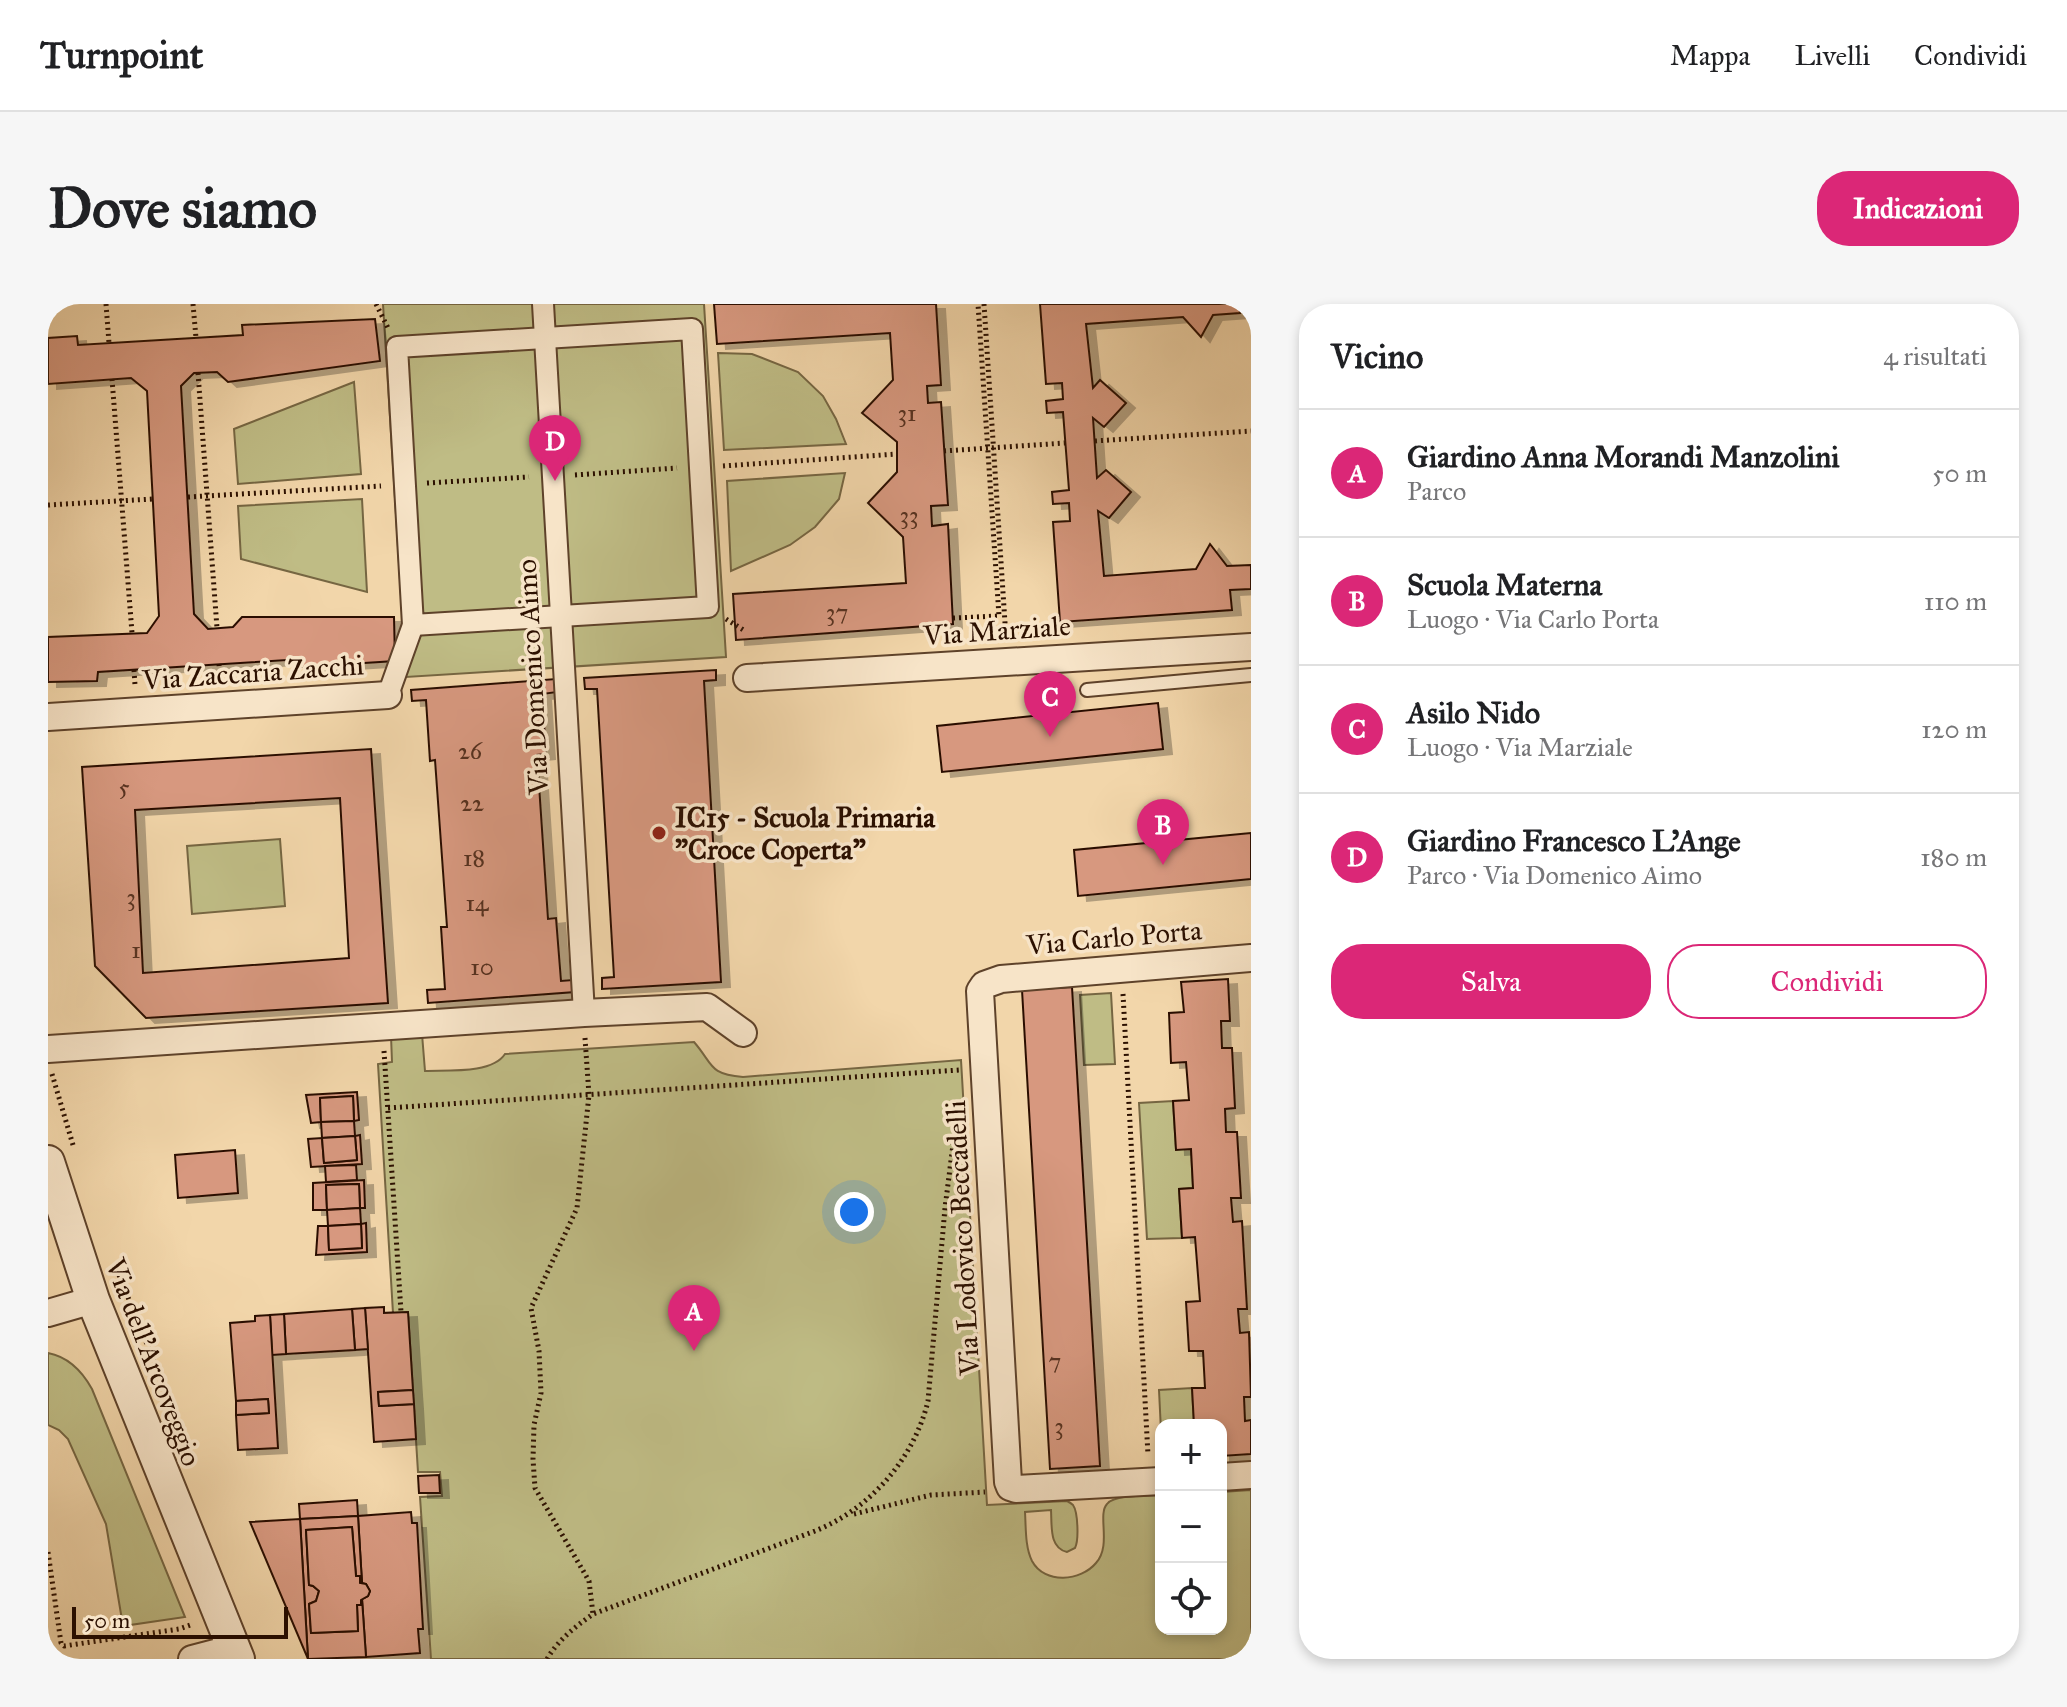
<!DOCTYPE html>
<html lang="it">
<head>
<meta charset="utf-8">
<style>
	body { margin:0; font-family:"IM FELL Great Primer",serif; background:#f6f6f6; color:#202124 }
	.controls { position:absolute; right:24px; bottom:24px; display:grid; overflow:hidden; border-radius:16px; box-shadow:0 4px 12px #0003 }
	.controls button { width:72px; height:72px; display:grid; place-items:center; padding:0; border:0; border-bottom:2px solid #e0e0e0; background:#fff; color:#202124; font:40px sans-serif }
	.scale { position:absolute; left:24px; bottom:20px; width:216px; box-sizing:border-box; padding-left:8px; border:4px solid #2c1000; border-top:0; font-size:22px; line-height:28px; white-space:nowrap; color:#2c1000; -webkit-text-stroke:6px #f7e4c8; paint-order:stroke }
	.you { position:absolute; left:806px; top:908px; width:28px; height:28px; margin:-20px; border:6px solid #fff; border-radius:50%; background:#1a73e8; box-shadow:0 0 0 12px #1a73e833 }
	.badge { display:grid; place-items:center; width:52px; height:52px; border-radius:50%; background:#db2777; color:#fff; font-size:26px; font-weight:700 }
	.pin { position:absolute; translate:-50% -66px; filter:drop-shadow(0 2px 4px #0008) }
	.pin::after { content:''; position:absolute; top:42px; width:28px; height:24px; background:inherit; clip-path:polygon(0 0,100% 0,50% 100%) }
	.list { margin:0; padding:0; list-style:none }
	h2 { display:flex; justify-content:space-between; align-items:center; height:104px; margin:0; padding:0 32px; font-size:34px }
	h2 small { font-size:26px; font-weight:400; color:#757577 }
	.list li { display:grid; grid-template-columns:52px 1fr auto; gap:24px; align-items:center; box-sizing:border-box; height:128px; padding:0 32px; border-top:2px solid #e0e0e0 }
	.list b { display:block; font-size:30px; white-space:nowrap }
	.list p { margin:0; font-size:26px; white-space:nowrap; color:#757577 }
	.list em { font-size:26px; font-style:normal; color:#757577 }
	.actions { display:flex; gap:16px; padding:24px 32px }
	.actions a { flex:1; padding:18px 0; border:2px solid #db2777; border-radius:32px; text-align:center; font-size:28px; color:#db2777 }
	.actions .main { background:#db2777; color:#fff }
	.icon { flex:none; width:44px; height:44px; fill:none; stroke:currentColor; stroke-width:2; stroke-linecap:round; stroke-linejoin:round }
	.map { position:relative; flex:none; width:1203px; height:1355px; overflow:hidden; border-radius:32px }
	header { display:flex; align-items:center; gap:48px; box-sizing:border-box; height:112px; padding:0 40px; background:#fff; border-bottom:2px solid #e0e0e0 }
	header strong { font-size:38px }
	nav { display:flex; gap:44px; margin-inline-start:auto; font-size:28px }
	.intro { display:flex; align-items:center; justify-content:space-between; box-sizing:border-box; height:192px; padding:0 48px }
	h1 { margin:0; font-size:56px }
	.button { padding:20px 36px; border-radius:32px; background:#db2777; color:#fff; font-size:28px; font-weight:700 }
	main { display:flex; gap:48px; padding:0 48px }
	aside { flex:1; background:#fff; border-radius:32px; box-shadow:0 4px 12px #0003 }
	.map>svg:first-child { display:block }
</style>
</head>
<body>
<header>
<strong>Turnpoint</strong>
<nav><a>Mappa</a><a>Livelli</a><a>Condividi</a></nav>
</header>
<div class="intro"><h1>Dove siamo</h1><a class="button">Indicazioni</a></div>
<main>
<div class="map">
<svg width="1203" height="1355" viewBox="0 0 1203 1355">
	<defs>
		<filter id="shadow"><feDropShadow dx="9" dy="5" stdDeviation="0" flood-color="#0004"/></filter>
	</defs>
	<rect width="100%" height="100%" fill="#f2d6aa"/>
	<filter id="stains"><feTurbulence type="fractalNoise" baseFrequency=".0025" numOctaves="4"/><feColorMatrix values="0 0 0 0 .2 0 0 0 0 .09 0 0 0 0 .02 0 0 0 .5 -.17"/></filter>
	<radialGradient id="worn" r=".72"><stop offset=".6" stop-color="#630" stop-opacity="0"/><stop offset="1" stop-color="#630" stop-opacity=".3"/></radialGradient>
	<g fill="#bfbc85" stroke="#766642" stroke-width="2">
		<polygon points="335,0 656,0 678,353 358,373"/>
		<polygon points="670,49 704,50 750,68 775,92 788,115 798,140 676,146"/>
		<polygon points="306,78 313,170 190,180 186,125"/>
		<polygon points="797,169 791,195 767,223 742,241 683,267 679,177"/>
		<polygon points="314,195 319,288 193,255 190,202"/>
		<polygon points="232,535 237,602 144,610 139,542"/>
		<polygon points="1063,689 1067,760 1036,761 1032,691"/>
		<path d="M374,730l3,37c23,-1 67,3 80,-17l189,-12c20,23 14,32 49,35l218,-17 26,445 80,-4c2,1 4,2 6,4 5,7 6,35 2,43l-8,4c-18,-4 -15,-26 -16,-42l-26,2c1,16 0,35 7,49 13,24 49,20 64,2 16,-18 1,-48 11,-59 8,-10 41,-8 54,-9v134h60v-137l30,-2v169h-820l-11,-162 22,-1 -2,-24h-22l-10,-160 -15,1 -15,-249 14,-2 -1,-26z"/>
		<polygon points="1125,797 1128,845 1143,845 1145,884 1131,885 1134,934 1099,935 1091,799"/>
		<path d="M0,1049c21,4 34,18 44,36l93,228 -62,9 -17,-102 -38,-85 -9,-9 -11,-5z"/>
		<polygon points="1144,1084 1146,1121 1113,1121 1113,1127 1111,1086"/>
	</g>
	<g fill="#d7987f" stroke="#2c1000" stroke-width="2" fill-rule="evenodd" filter="url(#shadow)">
		<polygon points="666,0 888,0 893,81 879,82 880,99 893,98 900,201 883,202 884,222 900,220 905,320 688,336 685,290 858,279 855,233 820,199 849,168 849,138 814,109 845,76 842,29 669,40"/>
		<polygon points="992,0 1191,0 1192,9 1165,11 1153,33 1135,13 1038,20 1045,84 1052,76 1078,99 1056,123 1045,114 1049,174 1058,166 1083,188 1061,214 1050,207 1056,272 1148,265 1162,240 1179,262 1203,261 1203,285 1182,286 1184,306 1012,318 1005,218 1022,217 1021,199 1005,200 1004,188 1021,186 1015,108 999,109 998,97 1015,95 1014,79 998,80"/>
		<polygon points="327,15 332,57 180,78 169,68 146,69 133,82 146,310 160,325 185,323 194,313 346,313 347,357 254,363 254,355 50,368 49,377 0,378 0,333 99,329 111,312 99,87 83,74 0,80 0,34 29,32 30,41 195,31 194,21"/>
		<polygon points="668,366 668,376 656,377 673,678 554,685 554,674 566,673 549,385 537,385 536,374"/>
		<polygon points="508,375 509,388 494,390 498,450 489,451 500,615 508,614 513,677 525,676 527,688 380,699 379,686 397,685 393,623 399,623 387,456 382,457 378,396 364,397 363,386"/>
		<polygon points="1110,399 1115,445 894,468 889,422"/>
		<path d="M323,445l17,254 -242,15 -51,-52 -13,-199zM292,494l9,160 -206,15 -8,-163z"/>
		<polygon points="1203,529 1203,575 1030,592 1026,546"/>
		<polygon points="1180,675 1182,717 1173,717 1174,744 1184,744 1187,804 1177,805 1178,828 1189,828 1193,894 1183,894 1185,918 1194,917 1199,1005 1190,1005 1192,1029 1201,1028 1203,1093 1196,1093 1197,1117 1203,1116 1203,1150 1173,1152 1173,1121 1146,1121 1144,1084 1157,1084 1155,1047 1141,1047 1138,998 1152,997 1147,933 1134,934 1131,885 1145,884 1143,845 1128,846 1125,797 1141,796 1138,758 1123,759 1121,709 1136,708 1133,678"/>
		<polygon points="1024,683 1052,1162 1002,1165 974,686"/>
		<polygon points="309,788 311,816 306,817 305,792 272,794 273,818 263,819 258,791"/>
		<polygon points="305,792 306,817 273,818 272,794"/>
		<polygon points="306,817 307,832 274,834 273,818"/>
		<polygon points="312,831 314,860 263,863 260,835 274,834 276,859 309,856 307,832"/>
		<polygon points="307,832 309,856 276,859 274,834"/>
		<polygon points="187,846 190,889 130,894 127,851"/>
		<polygon points="308,861 309,876 278,878 277,862"/>
		<polygon points="316,876 317,904 312,904 311,880 278,881 279,906 265,906 265,879"/>
		<polygon points="311,880 312,904 279,906 278,881"/>
		<polygon points="312,904 313,920 280,922 279,906"/>
		<polygon points="318,919 319,948 268,951 270,922 280,922 281,946 314,944 313,920"/>
		<polygon points="313,920 314,944 281,946 280,922"/>
		<polygon points="336,1003 336,1009 360,1008 365,1086 330,1088 331,1102 366,1100 368,1135 326,1138 317,1004"/>
		<polygon points="317,1004 320,1045 307,1046 304,1005"/>
		<polygon points="304,1005 307,1046 238,1050 236,1010"/>
		<polygon points="236,1010 238,1050 224,1051 222,1011"/>
		<polygon points="222,1011 230,1144 190,1146 188,1111 221,1109 220,1095 188,1097 182,1019 207,1017 207,1012"/>
		<polygon points="365,1086 366,1100 331,1102 330,1088"/>
		<polygon points="220,1095 221,1109 188,1111 188,1097"/>
		<polygon points="391,1171 392,1189 371,1189 370,1172"/>
		<polygon points="309,1196 310,1212 252,1215 251,1200"/>
		<polygon points="363,1208 364,1219 369,1219 375,1325 370,1325 372,1349 318,1353 314,1295 320,1292 322,1287 318,1280 314,1279 310,1212"/>
		<polygon points="310,1212 314,1279 312,1272 308,1272 304,1223 258,1226 261,1281 265,1282 271,1287 268,1297 261,1300 263,1329 310,1327 309,1301 313,1301 314,1295 318,1353 260,1355 252,1215"/>
		<polygon points="252,1215 260,1355 202,1218"/>
		<polygon points="304,1223 308,1272 312,1272 312,1279 318,1280 322,1287 320,1292 313,1296 313,1301 309,1301 310,1327 263,1329 261,1300 268,1297 271,1287 265,1282 261,1281 258,1226"/>
	</g>
	<g fill="none" stroke-linecap="round" stroke-linejoin="round">
		<defs>
			<polyline id="service" points="1039,386 1203,371"/>
			<g id="pedestrian">
				<polyline points="495,0 536,709"/>
				<polygon points="644,25 660,303 365,321 349,43"/>
				<polyline points="340,391 365,321"/>
			</g>
			<g id="minor">
				<polyline points="699,374 1203,343"/>
				<polyline points="0,413 340,391"/>
				<polyline points="0,745 536,709 659,703 695,729"/>
				<polyline points="0,1009 45,996"/>
				<polyline points="1173,1173 1203,1171"/>
				<polyline points="1113,1177 968,1185 962,1183 960,1178 932,687 936,681 953,675 1203,654"/>
				<polyline points="144,1355 186,1344"/>
			</g>
			<polyline id="tertiary" points="0,858 45,996 190,1355"/>
		</defs>
		<use href="#service" stroke="#5e422a" stroke-width="16"/>
		<use href="#pedestrian" stroke="#5e422a" stroke-width="24"/>
		<use href="#minor" stroke="#5e422a" stroke-width="30"/>
		<use href="#tertiary" stroke="#5e422a" stroke-width="36"/>
		<g stroke="#2c1000" stroke-width="5" stroke-dasharray="2 4" stroke-linecap="butt">
			<polyline points="58,0 61,39"/>
			<polyline points="145,0 148,34"/>
			<polyline points="328,0 340,24"/>
			<polyline points="936,0 958,334"/>
			<polyline points="150,69 169,324"/>
			<polyline points="64,75 84,329"/>
			<polyline points="1047,137 1203,127"/>
			<polyline points="896,147 1017,139"/>
			<polyline points="675,162 849,150"/>
			<polyline points="527,171 629,164"/>
			<polyline points="379,179 481,173"/>
			<polyline points="140,193 333,182"/>
			<polyline points="0,201 105,195"/>
			<polyline points="905,314 951,312 930,0"/>
			<polyline points="678,315 697,327"/>
			<polyline points="171,360 172,375"/>
			<polyline points="86,366 87,381"/>
			<polyline points="1075,690 1100,1151"/>
			<polyline points="537,734 541,791 529,904 483,1004 491,1047 493,1089 486,1121 485,1155 487,1184 541,1277 545,1310"/>
			<polyline points="336,747 353,1008"/>
			<polyline points="4,770 25,841"/>
			<polyline points="340,804 911,766"/>
			<polyline points="71,971 115,1080"/>
			<polyline points="806,1210 883,1191 937,1188"/>
			<polyline points="0,1248 13,1339 16,1342 131,1325 145,1320"/>
			<path d="M499,1355c11,-19 28,-32 46,-45l222,-83c55,-22 99,-72 113,-130l17,-193 13,-103"/>
		</g>
		<use href="#service" stroke="#f7e4c8" stroke-width="12"/>
		<use href="#pedestrian" stroke="#f7e4c8" stroke-width="20"/>
		<use href="#minor" stroke="#f7e4c8" stroke-width="26"/>
		<use href="#tertiary" stroke="#f7e4c8" stroke-width="32"/>
	</g>
	<circle fill="#8f2418" stroke="#f7e4c8" stroke-width="3" cx="611" cy="529" r="8"/>
	<g text-anchor="middle" stroke-width="7" stroke-linejoin="round" paint-order="stroke">
		<g font-size="24" fill="#573220">
			<text x="859" y="117">31</text>
			<text x="861" y="219">33</text>
			<text x="789" y="316">37</text>
			<text x="422" y="455">26</text>
			<text x="76" y="491">5</text>
			<text x="424" y="507">22</text>
			<text x="426" y="562">18</text>
			<text x="83" y="601">3</text>
			<text x="429" y="607">14</text>
			<text x="88" y="654">1</text>
			<text x="434" y="671">10</text>
			<text x="1007" y="1065">7</text>
			<text x="1011" y="1130">3</text>
		</g>
		<g font-size="28" fill="#2c1000" stroke="#f7e4c8">
			<text transform="translate(949 326) rotate(-4)" y="10">Via Marziale</text>
			<text transform="translate(205 368) rotate(-4)" y="10">Via Zaccaria Zacchi</text>
			<text transform="translate(484 373) rotate(-93)" y="10">Via Domenico Aimo</text>
			<text transform="translate(1066 633) rotate(-5)" y="10">Via Carlo Porta</text>
			<text transform="translate(914 934) rotate(-93)" y="10">Via Lodovico Beccadelli</text>
			<text transform="translate(106 1058) rotate(69)" y="10">Via dell'Arcoveggio</text>
		</g>
		<g font-size="28" font-weight="bold" fill="#2c1000" stroke="#f7e4c8" text-anchor="start">
			<text x="627" y="523">IC15 - Scuola Primaria<tspan x="627" dy="32">"Croce Coperta"</tspan></text>
		</g>
	</g>
	<rect width="100%" height="100%" filter="url(#stains)"/>
	<rect width="100%" height="100%" fill="url(#worn)"/>
</svg>
<div class="controls">
<button>+</button>
<button>−</button>
<button><svg class="icon" aria-label="locate" viewBox="0 0 24 24"><circle cx="12" cy="12" r="6"/><path d="M12 2v4M12 18v4M2 12h4M18 12h4"/></svg></button>
</div>
<div class="scale">50 m</div>
<div class="you"></div>
<div class="pin badge" style="left:646px;top:1047px">A</div>
<div class="pin badge" style="left:1115px;top:561px">B</div>
<div class="pin badge" style="left:1002px;top:433px">C</div>
<div class="pin badge" style="left:507px;top:177px">D</div>
</div>
<aside>
<h2>Vicino<small>4 risultati</small></h2>
<ul class="list">
<li><span class="badge">A</span><div><b>Giardino Anna Morandi Manzolini</b><p>Parco</p></div><em>50 m</em></li>
<li><span class="badge">B</span><div><b>Scuola Materna</b><p>Luogo · Via Carlo Porta</p></div><em>110 m</em></li>
<li><span class="badge">C</span><div><b>Asilo Nido</b><p>Luogo · Via Marziale</p></div><em>120 m</em></li>
<li><span class="badge">D</span><div><b>Giardino Francesco L'Ange</b><p>Parco · Via Domenico Aimo</p></div><em>180 m</em></li>
</ul>
<div class="actions"><a class="main">Salva</a><a>Condividi</a></div>
</aside>
</main>
</body>
</html>
